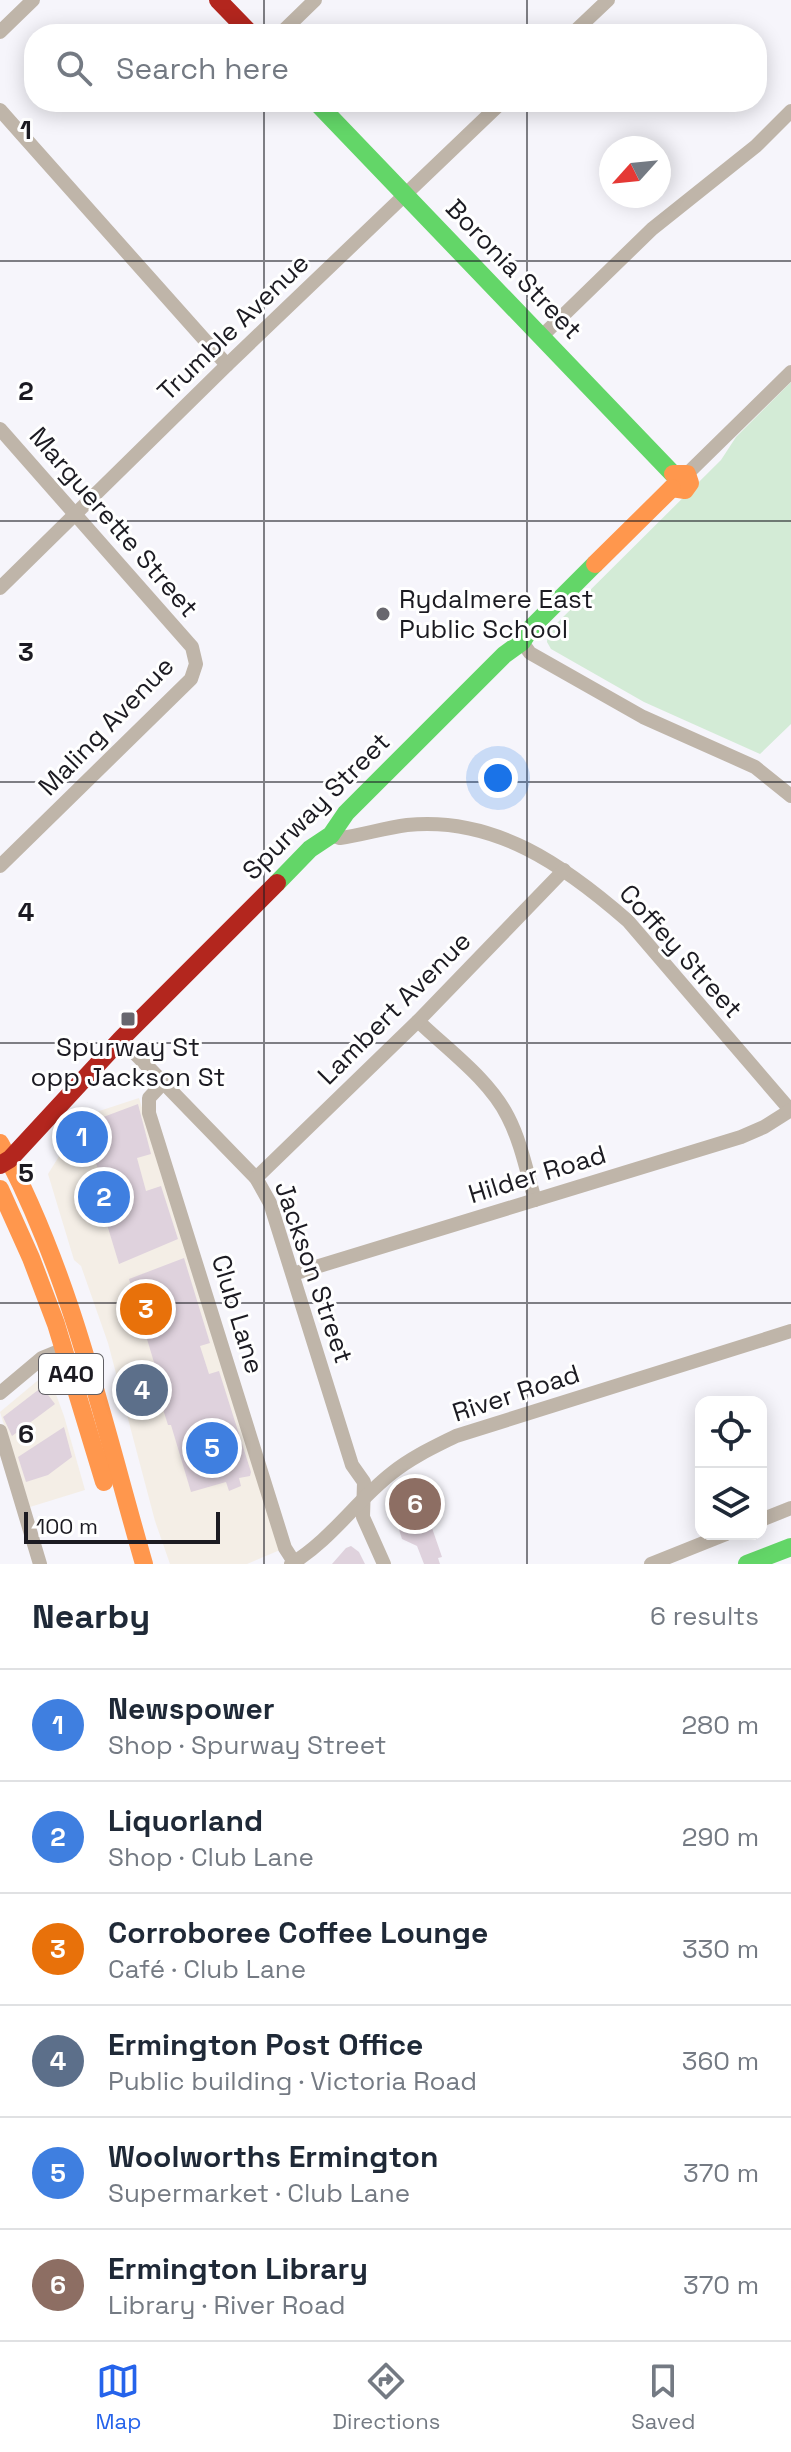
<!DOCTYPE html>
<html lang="en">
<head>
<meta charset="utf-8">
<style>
	body { margin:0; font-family:"Space Grotesk",sans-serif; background:#f2f2f3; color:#1f2937 }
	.controls { position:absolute; right:24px; bottom:24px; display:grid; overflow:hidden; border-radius:16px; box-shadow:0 4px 20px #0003 }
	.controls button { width:72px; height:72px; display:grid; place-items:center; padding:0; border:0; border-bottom:2px solid #e0e1e3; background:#fff; color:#1f2937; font:40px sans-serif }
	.compass { position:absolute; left:599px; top:136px; width:72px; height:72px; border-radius:50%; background:#fff; box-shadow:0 4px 20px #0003; rotate:243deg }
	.scale { position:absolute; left:24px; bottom:20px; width:196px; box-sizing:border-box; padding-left:8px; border:4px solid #1c1b22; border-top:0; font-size:22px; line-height:28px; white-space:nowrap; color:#1c1b22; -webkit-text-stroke:6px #fff; paint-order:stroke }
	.you { position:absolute; left:498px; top:778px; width:28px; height:28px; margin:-20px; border:6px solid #fff; border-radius:50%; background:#1a73e8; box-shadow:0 0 0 12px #1a73e833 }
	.badge { display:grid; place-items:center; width:52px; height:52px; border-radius:50%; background:#2563eb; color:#fff; font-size:26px; font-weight:700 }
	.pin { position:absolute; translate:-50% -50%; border:4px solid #fff; box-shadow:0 2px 8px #0006 }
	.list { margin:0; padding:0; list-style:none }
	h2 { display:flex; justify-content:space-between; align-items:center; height:104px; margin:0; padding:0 32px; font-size:34px }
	h2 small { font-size:26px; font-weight:400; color:#747a83 }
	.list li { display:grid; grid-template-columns:52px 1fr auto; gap:24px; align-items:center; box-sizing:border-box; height:112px; padding:0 32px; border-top:2px solid #e0e1e3 }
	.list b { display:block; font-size:30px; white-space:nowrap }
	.list p { margin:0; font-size:26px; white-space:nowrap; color:#747a83 }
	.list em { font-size:26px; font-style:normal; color:#747a83 }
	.icon { flex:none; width:44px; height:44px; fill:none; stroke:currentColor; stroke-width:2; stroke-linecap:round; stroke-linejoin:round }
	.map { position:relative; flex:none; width:791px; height:1564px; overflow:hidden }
	.search { position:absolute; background:#fff; box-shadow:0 4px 20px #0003; left:24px; right:24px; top:24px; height:88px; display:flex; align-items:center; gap:20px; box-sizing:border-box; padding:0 28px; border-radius:32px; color:#747a83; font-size:30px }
	.sheet { height:776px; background:#fff }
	nav { display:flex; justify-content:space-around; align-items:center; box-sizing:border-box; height:112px; border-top:2px solid #e0e1e3; background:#fff; font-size:22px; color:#747a83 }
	nav a { display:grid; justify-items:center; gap:4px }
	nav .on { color:#2563eb }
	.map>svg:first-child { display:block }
</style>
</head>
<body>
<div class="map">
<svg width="791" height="1564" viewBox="0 0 791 1564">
	<rect width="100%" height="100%" fill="#f6f5fb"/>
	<g fill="#f4eee6">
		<polygon points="139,1098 280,1550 247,1564 170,1564 155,1521 108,1343 81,1266 74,1260 48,1174 84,1116"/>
		<polygon points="42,1377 51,1381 64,1416 85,1490 30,1507 0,1412"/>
	</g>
	<polygon fill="#d3ebd6" points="791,382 791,724 760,754 644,702 551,649 547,642 548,632 721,460 736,437"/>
	<g fill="#dfd2dd">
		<polygon points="138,1104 151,1154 137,1158 146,1191 161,1186 178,1239 119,1264 95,1185 102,1182 95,1160 90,1161 85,1158 76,1132 81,1121 96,1115 98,1119"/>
		<polygon points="184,1258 210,1343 200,1346 209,1374 219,1371 251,1472 250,1476 239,1478 241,1486 229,1491 226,1482 191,1492 171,1425 168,1425 161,1403 165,1402 162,1389 129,1279"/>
		<polygon points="42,1387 55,1404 12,1436 3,1417"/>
		<polygon points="64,1427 72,1457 48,1475 26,1482 18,1457"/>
		<polygon points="421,1496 442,1557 438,1558 440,1564 424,1564 417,1546 402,1539 395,1517 408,1511 405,1504"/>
		<polygon points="351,1546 359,1552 365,1564 332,1564 346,1548"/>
	</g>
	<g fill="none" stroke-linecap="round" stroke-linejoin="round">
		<g stroke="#bfb5a9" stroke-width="14">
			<polyline points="0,32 33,0"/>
			<polyline points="280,34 315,0"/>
			<polyline points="572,34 608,0"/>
			<polyline points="0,110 227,365"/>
			<polyline points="543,335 652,229 756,146 791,111"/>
			<polyline points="0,429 192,647 196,664 191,679 0,866"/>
			<polyline points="687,474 791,372"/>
			<polyline points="0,588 227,365 502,102"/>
			<polyline points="522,642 530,653 643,717 755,767 791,796"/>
			<path d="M331,835l9,3c22,-3 44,-10 67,-13 88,-9 158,41 221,96l163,190"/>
			<path d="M418,1021c30,29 71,58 90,96 13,25 19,56 27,83"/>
			<polyline points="121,1039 256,1178 270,1203 352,1465 364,1482 363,1517 384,1564"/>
			<polyline points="163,1083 149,1098 149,1113 285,1548 294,1562"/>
			<polyline points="256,1178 418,1021 564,870"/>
			<polyline points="293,1274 741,1137 764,1127 791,1110"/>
			<polyline points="0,1393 42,1358 64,1349"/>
			<polyline points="0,1431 40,1564"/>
			<polyline points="761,1520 791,1508"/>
			<path d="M291,1564c40,-24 65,-63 101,-91 20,-16 42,-26 64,-37l335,-105"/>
			<polyline points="651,1564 726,1534"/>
		</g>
		<g stroke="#63d668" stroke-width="18">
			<polyline points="316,102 673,474"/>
			<polyline points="277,883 310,849 331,835 346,813 504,655 522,642 531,628 595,564"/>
			<polyline points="747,1564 791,1547"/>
		</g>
		<g stroke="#ff974d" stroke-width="18">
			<polyline points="672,488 685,490 690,483 687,474 673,474"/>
			<polyline points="595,564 672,488"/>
			<path d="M0,1143c71,130 103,279 144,421"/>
			<polyline points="0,1189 31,1258 56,1324 104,1482"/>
		</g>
		<g stroke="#b3261e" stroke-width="18">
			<polyline points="218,0 251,34"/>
			<polyline points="0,1165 10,1159 121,1039 277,883"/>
		</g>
	</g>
	<path fill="none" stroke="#1c1b22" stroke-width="2" stroke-opacity="0.55" d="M264,0v34M527,0v34M264,102v1462M527,102v1462M0,261h791M0,521h791M0,782h791M0,1043h791M0,1303h791"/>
	<g fill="#68676e" stroke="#fff" stroke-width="3">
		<circle cx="383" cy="614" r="8"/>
		<rect x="120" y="1011" width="16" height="16" rx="4"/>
	</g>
	<g text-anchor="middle" stroke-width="6" stroke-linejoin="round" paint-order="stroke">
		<rect fill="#fff" stroke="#605f64" stroke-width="2" x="39" y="1354" width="64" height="40" rx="6"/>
		<g font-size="24" font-weight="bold" fill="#1c1b22">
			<text x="71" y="1382">A40</text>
		</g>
		<g font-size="26" fill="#1c1b22" stroke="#fff">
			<text transform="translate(514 269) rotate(46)" y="9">Boronia Street</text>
			<text transform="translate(233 327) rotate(-44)" y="9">Trumble Avenue</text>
			<text transform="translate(114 522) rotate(49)" y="9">Marguerette Street</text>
			<text transform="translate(106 726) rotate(-46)" y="9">Maling Avenue</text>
			<text transform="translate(316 806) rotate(-45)" y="9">Spurway Street</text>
			<text transform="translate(681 951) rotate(48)" y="9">Coffey Street</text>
			<text transform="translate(394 1008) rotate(-45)" y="9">Lambert Avenue</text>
			<text transform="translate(537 1174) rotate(-17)" y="9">Hilder Road</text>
			<text transform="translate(314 1272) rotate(71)" y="9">Jackson Street</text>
			<text transform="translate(238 1314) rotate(73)" y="9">Club Lane</text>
			<text transform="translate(516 1393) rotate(-18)" y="9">River Road</text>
		</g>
		<g font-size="26" fill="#1c1b22" stroke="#fff" text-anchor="start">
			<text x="399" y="608">Rydalmere East<tspan x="399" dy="30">Public School</tspan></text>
			<text x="128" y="1056" text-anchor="middle">Spurway St<tspan x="128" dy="30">opp Jackson St</tspan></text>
		</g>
	</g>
	<g font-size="26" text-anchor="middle" font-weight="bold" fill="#1c1b22" stroke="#fff" stroke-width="6" stroke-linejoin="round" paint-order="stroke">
		<text x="26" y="139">1</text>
		<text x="26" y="400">2</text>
		<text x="26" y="661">3</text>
		<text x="26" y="921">4</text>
		<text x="26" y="1182">5</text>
		<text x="26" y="1443">6</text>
	</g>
</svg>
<div class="controls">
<button><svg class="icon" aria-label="locate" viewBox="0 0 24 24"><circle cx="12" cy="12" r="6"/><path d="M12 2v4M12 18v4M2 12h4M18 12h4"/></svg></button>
<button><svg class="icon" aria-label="layers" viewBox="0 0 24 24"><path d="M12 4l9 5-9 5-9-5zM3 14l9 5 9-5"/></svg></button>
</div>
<svg class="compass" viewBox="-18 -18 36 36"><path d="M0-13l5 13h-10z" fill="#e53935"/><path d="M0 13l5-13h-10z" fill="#747a83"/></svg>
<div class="scale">100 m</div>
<div class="you"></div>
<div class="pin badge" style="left:82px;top:1137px;background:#3f7fe0">1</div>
<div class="pin badge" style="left:104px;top:1197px;background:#3f7fe0">2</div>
<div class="pin badge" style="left:146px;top:1309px;background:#e8710a">3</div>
<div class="pin badge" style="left:142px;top:1390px;background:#5c6f8a">4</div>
<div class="pin badge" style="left:212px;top:1448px;background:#3f7fe0">5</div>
<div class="pin badge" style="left:415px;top:1504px;background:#8d6e63">6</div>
<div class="search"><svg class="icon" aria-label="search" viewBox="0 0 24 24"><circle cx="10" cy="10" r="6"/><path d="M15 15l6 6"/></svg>Search here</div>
</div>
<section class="sheet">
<h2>Nearby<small>6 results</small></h2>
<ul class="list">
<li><span class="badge" style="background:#3f7fe0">1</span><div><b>Newspower</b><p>Shop · Spurway Street</p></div><em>280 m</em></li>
<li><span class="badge" style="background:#3f7fe0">2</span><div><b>Liquorland</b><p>Shop · Club Lane</p></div><em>290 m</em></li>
<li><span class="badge" style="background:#e8710a">3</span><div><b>Corroboree Coffee Lounge</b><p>Café · Club Lane</p></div><em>330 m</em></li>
<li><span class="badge" style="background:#5c6f8a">4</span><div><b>Ermington Post Office</b><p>Public building · Victoria Road</p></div><em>360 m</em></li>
<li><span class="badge" style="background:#3f7fe0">5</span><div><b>Woolworths Ermington</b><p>Supermarket · Club Lane</p></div><em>370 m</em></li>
<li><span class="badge" style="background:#8d6e63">6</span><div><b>Ermington Library</b><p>Library · River Road</p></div><em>370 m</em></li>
</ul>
</section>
<nav>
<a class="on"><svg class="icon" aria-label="map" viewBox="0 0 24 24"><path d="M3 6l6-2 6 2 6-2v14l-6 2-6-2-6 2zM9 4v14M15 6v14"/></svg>Map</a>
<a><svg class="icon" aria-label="directions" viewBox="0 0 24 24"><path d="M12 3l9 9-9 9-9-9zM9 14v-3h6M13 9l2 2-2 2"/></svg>Directions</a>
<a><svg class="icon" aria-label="saved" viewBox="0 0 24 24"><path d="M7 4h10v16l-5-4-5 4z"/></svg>Saved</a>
</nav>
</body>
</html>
